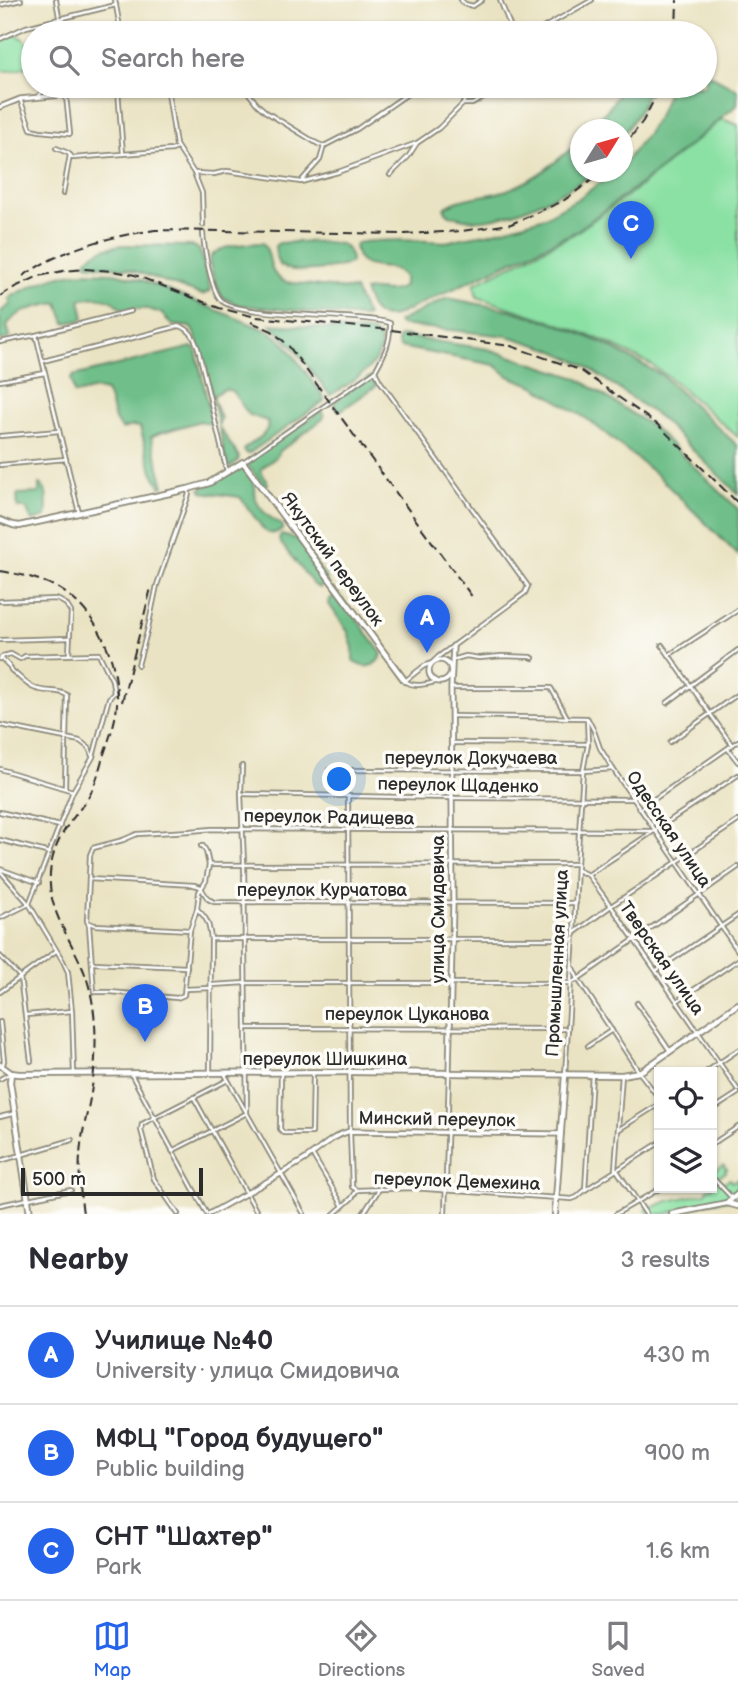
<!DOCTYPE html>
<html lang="en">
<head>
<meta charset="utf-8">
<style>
	body { margin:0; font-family:"Balsamiq Sans",sans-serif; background:#f7f7f7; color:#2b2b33 }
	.controls { position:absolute; right:21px; bottom:21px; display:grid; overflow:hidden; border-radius:0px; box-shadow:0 2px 5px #0004 }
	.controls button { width:63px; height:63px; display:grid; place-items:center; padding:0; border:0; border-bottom:2px solid #e1e1e2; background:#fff; color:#2b2b33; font:35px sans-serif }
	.compass { position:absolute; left:570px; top:119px; width:63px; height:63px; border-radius:50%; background:#fff; box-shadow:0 2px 5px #0004; rotate:53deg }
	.scale { position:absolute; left:21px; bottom:18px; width:182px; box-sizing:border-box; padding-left:7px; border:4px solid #2b2b2b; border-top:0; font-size:19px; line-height:24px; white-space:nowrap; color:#2b2b2b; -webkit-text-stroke:5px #fdfcf7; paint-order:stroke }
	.you { position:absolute; left:340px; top:780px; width:24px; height:24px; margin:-18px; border:5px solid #fff; border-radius:50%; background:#1a73e8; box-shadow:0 0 0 10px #1a73e833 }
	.badge { display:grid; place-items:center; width:46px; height:46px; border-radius:50%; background:#2563eb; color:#fff; font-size:23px; font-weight:700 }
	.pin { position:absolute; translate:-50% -58px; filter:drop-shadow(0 2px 4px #0008) }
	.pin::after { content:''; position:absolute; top:37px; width:24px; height:21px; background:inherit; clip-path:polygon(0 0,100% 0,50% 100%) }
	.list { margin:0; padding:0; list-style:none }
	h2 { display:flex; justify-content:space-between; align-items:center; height:91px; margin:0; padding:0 28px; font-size:30px }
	h2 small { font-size:23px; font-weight:400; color:#7c7c81 }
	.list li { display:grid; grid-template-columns:46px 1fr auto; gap:21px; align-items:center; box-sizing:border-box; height:98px; padding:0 28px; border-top:2px solid #e1e1e2 }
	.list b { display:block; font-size:26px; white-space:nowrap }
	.list p { margin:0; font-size:23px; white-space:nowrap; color:#7c7c81 }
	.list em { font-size:23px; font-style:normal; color:#7c7c81 }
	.icon { flex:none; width:38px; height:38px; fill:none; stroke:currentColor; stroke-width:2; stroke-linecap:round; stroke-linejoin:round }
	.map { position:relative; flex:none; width:738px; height:1214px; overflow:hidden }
	.search { position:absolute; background:#fff; box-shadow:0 2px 5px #0004; left:21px; right:21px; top:21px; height:77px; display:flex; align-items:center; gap:18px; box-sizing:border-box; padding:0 24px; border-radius:38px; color:#7c7c81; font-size:26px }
	.sheet { height:385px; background:#fff }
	nav { display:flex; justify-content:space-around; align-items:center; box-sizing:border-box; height:98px; border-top:2px solid #e1e1e2; background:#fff; font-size:19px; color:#7c7c81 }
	nav a { display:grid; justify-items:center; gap:4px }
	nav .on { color:#2563eb }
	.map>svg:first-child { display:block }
</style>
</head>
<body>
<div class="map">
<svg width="738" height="1214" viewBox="0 0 738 1214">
	<rect width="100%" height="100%" fill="#fdfcf7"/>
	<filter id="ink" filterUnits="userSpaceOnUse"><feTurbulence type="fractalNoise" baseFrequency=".0143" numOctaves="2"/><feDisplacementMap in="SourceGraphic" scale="14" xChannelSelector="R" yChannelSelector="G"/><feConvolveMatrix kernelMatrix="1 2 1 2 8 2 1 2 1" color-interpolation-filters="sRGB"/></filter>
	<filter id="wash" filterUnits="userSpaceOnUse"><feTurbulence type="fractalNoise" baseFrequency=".00686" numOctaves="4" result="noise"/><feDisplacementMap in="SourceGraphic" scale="28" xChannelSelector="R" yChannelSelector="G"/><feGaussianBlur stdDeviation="1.57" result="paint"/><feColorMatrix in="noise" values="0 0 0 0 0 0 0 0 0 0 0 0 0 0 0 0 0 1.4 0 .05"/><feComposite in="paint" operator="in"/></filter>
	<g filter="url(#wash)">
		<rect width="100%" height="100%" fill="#eae3c3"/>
		<g fill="#8be1a4" stroke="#5b8668" stroke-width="2">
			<path d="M15,33c32,22 19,39 -15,38v-31h5z"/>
			<polygon points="722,119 738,125 738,437 670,378 650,364 604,341 554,322 477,297 474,284 574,234 639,187"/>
			<path d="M723,1165l4,4 -2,1 1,2 -9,5 5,6 8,-4 2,3 6,-3c0,7 -1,13 -9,15l3,5 -30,5 -37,10h-16l-3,-4 22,-9 38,-8 2,-5h4v-16z"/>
		</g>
		<g fill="#70bf8a" stroke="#4e755a" stroke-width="2">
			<path d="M705,72l31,17 2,3 -1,13 -78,65 -84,62 -180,84c-21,4 -25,-8 -31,-25 15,-4 25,5 40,-5v-9c-14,-20 -47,3 -49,-32l2,-2c22,-4 50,-3 73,-2 12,0 14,3 27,-2l34,-6 54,-16 34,-19 36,-26h7l1,-7 25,-33 10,-15 12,-31h35z"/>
			<polygon points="623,86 651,86 638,113 623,135 622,130 594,129 599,118 610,107"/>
			<path d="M580,141v31h13c-18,17 -78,44 -104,47 -10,2 -23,1 -33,-2 -7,-2 -9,-2 -12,-9 19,-13 42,-10 63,-18 30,-11 50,-29 73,-49z"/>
			<path d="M297,242c11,0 38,-2 47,4 5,4 7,10 7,16 -9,7 -57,12 -68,5 -8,-4 -7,-14 -8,-21l4,-3z"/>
			<path d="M263,243c11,14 2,31 23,39l69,8 12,26 -2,1h-6l-121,-12 -16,-8c-4,-7 -14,-30 -12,-38 4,-14 42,-16 53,-16z"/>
			<path d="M122,245l69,1 5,1 4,4 10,38 -1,3 -7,3 -73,-26 -42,-5v-5c10,-9 21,-12 35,-14z"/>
			<path d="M84,272l30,1 28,7 129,52 15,13 37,51 1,5 -76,53 -4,-3 1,-3c9,-7 26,-14 22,-27l-18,-6 -17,-24 -7,-2 -11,6v6l7,17 -2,5v4l20,30 -1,4 -8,6 -3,-2c-6,-25 -24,-125 -37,-138l-18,-2 -11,-12 -13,-4h-27c-8,-13 -28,-13 -41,-9l4,18 -2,2 -17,3 -7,-20c-16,2 -44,8 -51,23l3,10 -3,3 -7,1v-28l11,-8 -2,-5 3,-3c24,-12 45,-22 72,-24z"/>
			<polygon points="447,298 510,310 557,324 605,344 662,375 738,446 738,494 659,417 583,364 550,349 508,336 400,325 398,322"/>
			<path d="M270,324l103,8c28,21 -26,55 -43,63l-37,-48z"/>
			<polygon points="401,336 488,349 577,378 653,427 738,509 738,555 656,474 590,421 534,386 508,376 495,365 400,347 398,344 398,338"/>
			<path d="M192,347l4,3 16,72 -2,2 -10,-3 -43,13 -6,3 13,49 -3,2 -9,-17 -12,-44 -7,-1 -11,3c-11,-9 -9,-26 -16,-38l-10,-2 -20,5 -2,-1 -3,-14 2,-3z"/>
			<polygon points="369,377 374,379 376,386 343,409 338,410 334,405 335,401"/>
			<polygon points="321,411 324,415 323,419 280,451 276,457 262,468 261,472 268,483 266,486 263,485 249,467 248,461"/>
			<path d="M239,467c8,2 15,12 16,20 1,7 -1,6 1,12 4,13 16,20 27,27v3c-7,4 -12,7 -19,1l-24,-33 -38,-5 -2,-3 13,-6z"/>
			<path d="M39,484c10,4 8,22 7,33l-14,4 -6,-13h-8l-1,-12 1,-2 21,-1z"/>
			<polygon points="281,535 298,539 327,579 320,588 314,585 280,542 279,538"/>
			<path d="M336,595l4,1 42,58c-6,14 -19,16 -29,6v-12l-5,-16 -19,-28 1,-5z"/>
		</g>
	</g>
	<g filter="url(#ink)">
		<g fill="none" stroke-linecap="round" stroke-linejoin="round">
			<defs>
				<g id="minor">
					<polyline points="56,0 62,33"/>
					<polyline points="115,0 121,33"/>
					<polyline points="461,0 465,4 473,6 482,0"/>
					<polyline points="500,0 513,33"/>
					<polyline points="0,5 21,0"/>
					<polyline points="534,33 592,0"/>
					<polyline points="0,39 26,27 116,5"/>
					<polyline points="167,86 176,145 194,173 202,193 203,225"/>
					<polyline points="243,86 257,104 266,112 318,144 324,146"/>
					<polyline points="118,90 123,154"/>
					<polyline points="38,97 46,86"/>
					<polyline points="20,99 31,129 40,131 70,134 66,96"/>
					<path d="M463,104h9l23,-12c15,5 27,-1 42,-6"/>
					<polyline points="324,146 357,129 419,86"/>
					<polyline points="56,148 68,153 73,158 172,150 177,148"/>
					<polyline points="194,173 214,174 227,171 301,182 338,172 417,143 439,128 463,104 470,86"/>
					<polyline points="390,175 408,157 417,143"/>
					<polyline points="302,180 320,160 324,146"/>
					<polyline points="63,194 70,155"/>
					<path d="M203,233c1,15 8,57 18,67 15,18 140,13 169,23 1,19 -6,32 -15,48l-132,91"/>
					<polyline points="36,335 79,513"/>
					<polyline points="0,342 36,335 131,311"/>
					<path d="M43,361l136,-35c12,3 15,12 19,22l29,124"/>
					<polyline points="375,371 380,381 528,586 525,593 438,657 434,661"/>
					<polyline points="0,381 45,373"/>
					<polyline points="0,436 59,431"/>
					<polyline points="0,465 66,459"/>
					<polyline points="0,601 57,599 66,604 71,612 69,654"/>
					<polyline points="0,640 69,638"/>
					<polyline points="662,645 732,745"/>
					<polyline points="669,655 738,610"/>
					<path d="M1,658l9,9 1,3c8,6 14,14 23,18 11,5 24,1 33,7l-2,93"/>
					<polyline points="0,659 3,656 11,654 20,659 25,656 99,654 112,680 114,693 109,698 93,757 73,791 29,904 0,918"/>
					<polyline points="452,660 466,656 479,658 502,656 531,657 533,658"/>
					<path d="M432,663l-8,3 -19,15c9,7 21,3 31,1"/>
					<polyline points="138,665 148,628 157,585 189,494 188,489"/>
					<polyline points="451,688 551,688 567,717"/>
					<polyline points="667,703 738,650"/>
					<polyline points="452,716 587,718 588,744 583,771 577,864 574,933 565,1075"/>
					<polyline points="588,719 594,731 600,748 613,769 738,951"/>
					<polyline points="0,725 80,741 89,748 92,756"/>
					<polyline points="670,742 738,694"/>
					<polyline points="452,743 588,744"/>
					<polyline points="728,749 738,762"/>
					<polyline points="0,769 73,791"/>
					<polyline points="329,770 583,771 613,769"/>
					<polyline points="242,794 452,798 634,799"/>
					<polyline points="640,809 738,741"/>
					<polyline points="0,812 60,826"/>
					<polyline points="0,840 50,853"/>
					<polyline points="201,846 203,846 206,851 209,865 206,881 199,892 197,909 190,930 184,995 177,998 110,992 94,992 89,925 87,921 90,855 93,848 123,840 137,834 190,831 212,829 655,831"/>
					<polyline points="209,865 577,864"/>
					<polyline points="0,869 39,883"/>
					<polyline points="577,870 588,875 611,906 738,1090"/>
					<polyline points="0,871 29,904 63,961 68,972 72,1011 74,1074"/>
					<polyline points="588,875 738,775"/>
					<polyline points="89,879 194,885 201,887"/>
					<polyline points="201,888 208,899 214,902 576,903"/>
					<path d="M197,909c11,10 12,15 14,30l-1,133"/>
					<polyline points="89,923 95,925 190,930"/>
					<polyline points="574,933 611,906 738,821"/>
					<polyline points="211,939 573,939"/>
					<polyline points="0,956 20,977 31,1061"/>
					<polyline points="93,963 187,967"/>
					<polyline points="573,968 578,979 639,1072 659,1098"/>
					<polyline points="657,970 738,915"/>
					<polyline points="212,985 246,983 570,983 578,979 738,867"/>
					<polyline points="185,989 212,988"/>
					<polyline points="0,992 56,951"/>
					<polyline points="677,1001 738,960"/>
					<polyline points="637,1003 670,1051"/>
					<polyline points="26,1015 72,1011"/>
					<polyline points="0,1022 4,1061 2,1067"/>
					<polyline points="246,1028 568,1029"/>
					<polyline points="588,1046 612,1030"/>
					<polyline points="706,1072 738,1050"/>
					<polyline points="224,1073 304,1214"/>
					<polyline points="281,1073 280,1129 284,1133 312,1133 313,1073"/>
					<polyline points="131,1074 207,1214"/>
					<polyline points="0,1079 9,1074"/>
					<polyline points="194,1098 258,1214"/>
					<polyline points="712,1110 738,1093"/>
					<polyline points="0,1117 16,1113"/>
					<polyline points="618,1130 659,1104"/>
					<polyline points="712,1144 738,1127"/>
					<polyline points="172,1151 247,1113 244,864 241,794 242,766"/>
					<polyline points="312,1154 343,1206"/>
					<polyline points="0,1161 72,1140"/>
					<polyline points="615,1169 622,1075"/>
					<polyline points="616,1169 646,1214"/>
					<polyline points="712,1177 731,1197"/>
					<polyline points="357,1190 412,1188 572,1199 577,1197 585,1190 659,1143"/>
					<polyline points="585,1190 592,1074"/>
					<polyline points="0,1205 71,1190"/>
					<polyline points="178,1214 154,1179 141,1130 142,1124 228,1080"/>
					<polyline points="334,1214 352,1198 357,1190 352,1187 350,1131 348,796"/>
					<polyline points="363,1214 380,1188"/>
					<polyline points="445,1214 449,1073"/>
					<polyline points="616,1214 661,1188"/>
				</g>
				<g id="tertiary">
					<polyline points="0,107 20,99 155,86"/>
					<circle cx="440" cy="671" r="11"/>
					<polyline points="449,1073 453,903 451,688 453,646"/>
					<path d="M209,1214c32,-18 64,-35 95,-54 16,-10 27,-24 46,-29l211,3"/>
				</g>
				<g id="secondary">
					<polyline points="0,520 13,525 19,526 188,489 209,483 243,462 405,681"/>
					<polyline points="0,1065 11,1073 19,1074 354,1072 622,1075 639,1072 646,1068 738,1004"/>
					<polyline points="11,1073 10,1082 30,1214"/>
					<polyline points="728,1202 738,1194"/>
					<polyline points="555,1214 565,1075"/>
					<polyline points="672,1214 727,1203 738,1206"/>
				</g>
			</defs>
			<use href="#minor" stroke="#8a8777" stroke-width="6"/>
			<use href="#tertiary" stroke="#8a8777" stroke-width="7"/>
			<use href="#secondary" stroke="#8a8777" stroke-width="8"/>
			<use href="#minor" stroke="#fff" stroke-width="2.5"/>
			<use href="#tertiary" stroke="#fff" stroke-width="3.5"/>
			<use href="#secondary" stroke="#fff" stroke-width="4.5"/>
			<g stroke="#2b2b2b" stroke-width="2" stroke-dasharray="10 5" stroke-linecap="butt">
				<polyline points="676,33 677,0"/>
				<polyline points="622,149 643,121 661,86"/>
				<path d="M23,276c41,-28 84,-39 132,-46l250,4 57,-3 49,-7 52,-23 40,-29"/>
				<polyline points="0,296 15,287 39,276 63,271 85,269 113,271 135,275 219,308 256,317 391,330 511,346 580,370 658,425 738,503"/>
				<polyline points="251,322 272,331 288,345 473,598"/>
				<path d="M0,571c19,3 38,7 56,16 40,22 63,72 61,117 -1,19 -9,37 -15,56 -3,10 -5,20 -10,30 -6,13 -16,23 -24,35 -10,14 -17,32 -18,49 -3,41 27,71 38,109 10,34 9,75 3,110 -3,18 -8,35 -10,52 -3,24 -1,46 2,69"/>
				<polyline points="122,702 151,588"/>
			</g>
		</g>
	</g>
	<g text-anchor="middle" stroke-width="7" stroke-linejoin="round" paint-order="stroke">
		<g font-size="18" fill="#2b2b2b" stroke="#fdfcf7">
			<text transform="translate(333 559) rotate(54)" y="6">Якутский переулок</text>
			<text x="471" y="764">переулок Докучаева</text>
			<text transform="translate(458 785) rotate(1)" y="6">переулок Щаденко</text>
			<text transform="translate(329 817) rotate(1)" y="6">переулок Радищева</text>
			<text transform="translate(669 829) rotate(56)" y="6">Одесская улица</text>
			<text x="322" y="896">переулок Курчатова</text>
			<text transform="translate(438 909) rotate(-90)" y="6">улица Смидовича</text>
			<text transform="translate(662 958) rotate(55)" y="6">Тверская улица</text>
			<text transform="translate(557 963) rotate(-87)" y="6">Промышленная улица</text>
			<text x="407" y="1020">переулок Цуканова</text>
			<text x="325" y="1065">переулок Шишкина</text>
			<text transform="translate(437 1119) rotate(1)" y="6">Минский переулок</text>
			<text transform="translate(457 1181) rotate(2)" y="6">переулок Демехина</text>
		</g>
	</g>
</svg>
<div class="controls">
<button><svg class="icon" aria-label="locate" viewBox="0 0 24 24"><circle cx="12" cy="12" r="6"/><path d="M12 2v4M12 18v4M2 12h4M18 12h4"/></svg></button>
<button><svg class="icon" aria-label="layers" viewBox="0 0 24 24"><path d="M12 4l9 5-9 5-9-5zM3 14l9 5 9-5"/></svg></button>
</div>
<svg class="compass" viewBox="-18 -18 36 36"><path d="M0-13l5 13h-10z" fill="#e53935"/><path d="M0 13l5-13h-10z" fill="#7c7c81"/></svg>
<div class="scale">500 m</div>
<div class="you"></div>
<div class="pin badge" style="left:427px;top:653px">A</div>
<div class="pin badge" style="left:145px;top:1042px">B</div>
<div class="pin badge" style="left:631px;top:259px">C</div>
<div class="search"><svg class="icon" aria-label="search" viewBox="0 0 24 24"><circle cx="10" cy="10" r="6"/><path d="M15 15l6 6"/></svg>Search here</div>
</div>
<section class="sheet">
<h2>Nearby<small>3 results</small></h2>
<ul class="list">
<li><span class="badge">A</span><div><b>Училище №40</b><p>University · улица Смидовича</p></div><em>430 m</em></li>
<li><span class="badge">B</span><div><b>МФЦ &quot;Город будущего&quot;</b><p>Public building</p></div><em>900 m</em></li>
<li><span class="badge">C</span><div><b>СНТ &quot;Шахтер&quot;</b><p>Park</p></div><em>1.6 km</em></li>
</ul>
</section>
<nav>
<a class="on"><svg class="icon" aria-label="map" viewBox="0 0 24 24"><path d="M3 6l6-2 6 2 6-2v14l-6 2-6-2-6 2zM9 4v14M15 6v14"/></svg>Map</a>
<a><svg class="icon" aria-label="directions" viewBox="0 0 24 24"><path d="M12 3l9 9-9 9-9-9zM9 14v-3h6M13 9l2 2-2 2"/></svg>Directions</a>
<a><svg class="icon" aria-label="saved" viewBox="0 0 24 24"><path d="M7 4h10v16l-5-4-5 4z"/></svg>Saved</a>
</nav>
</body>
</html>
